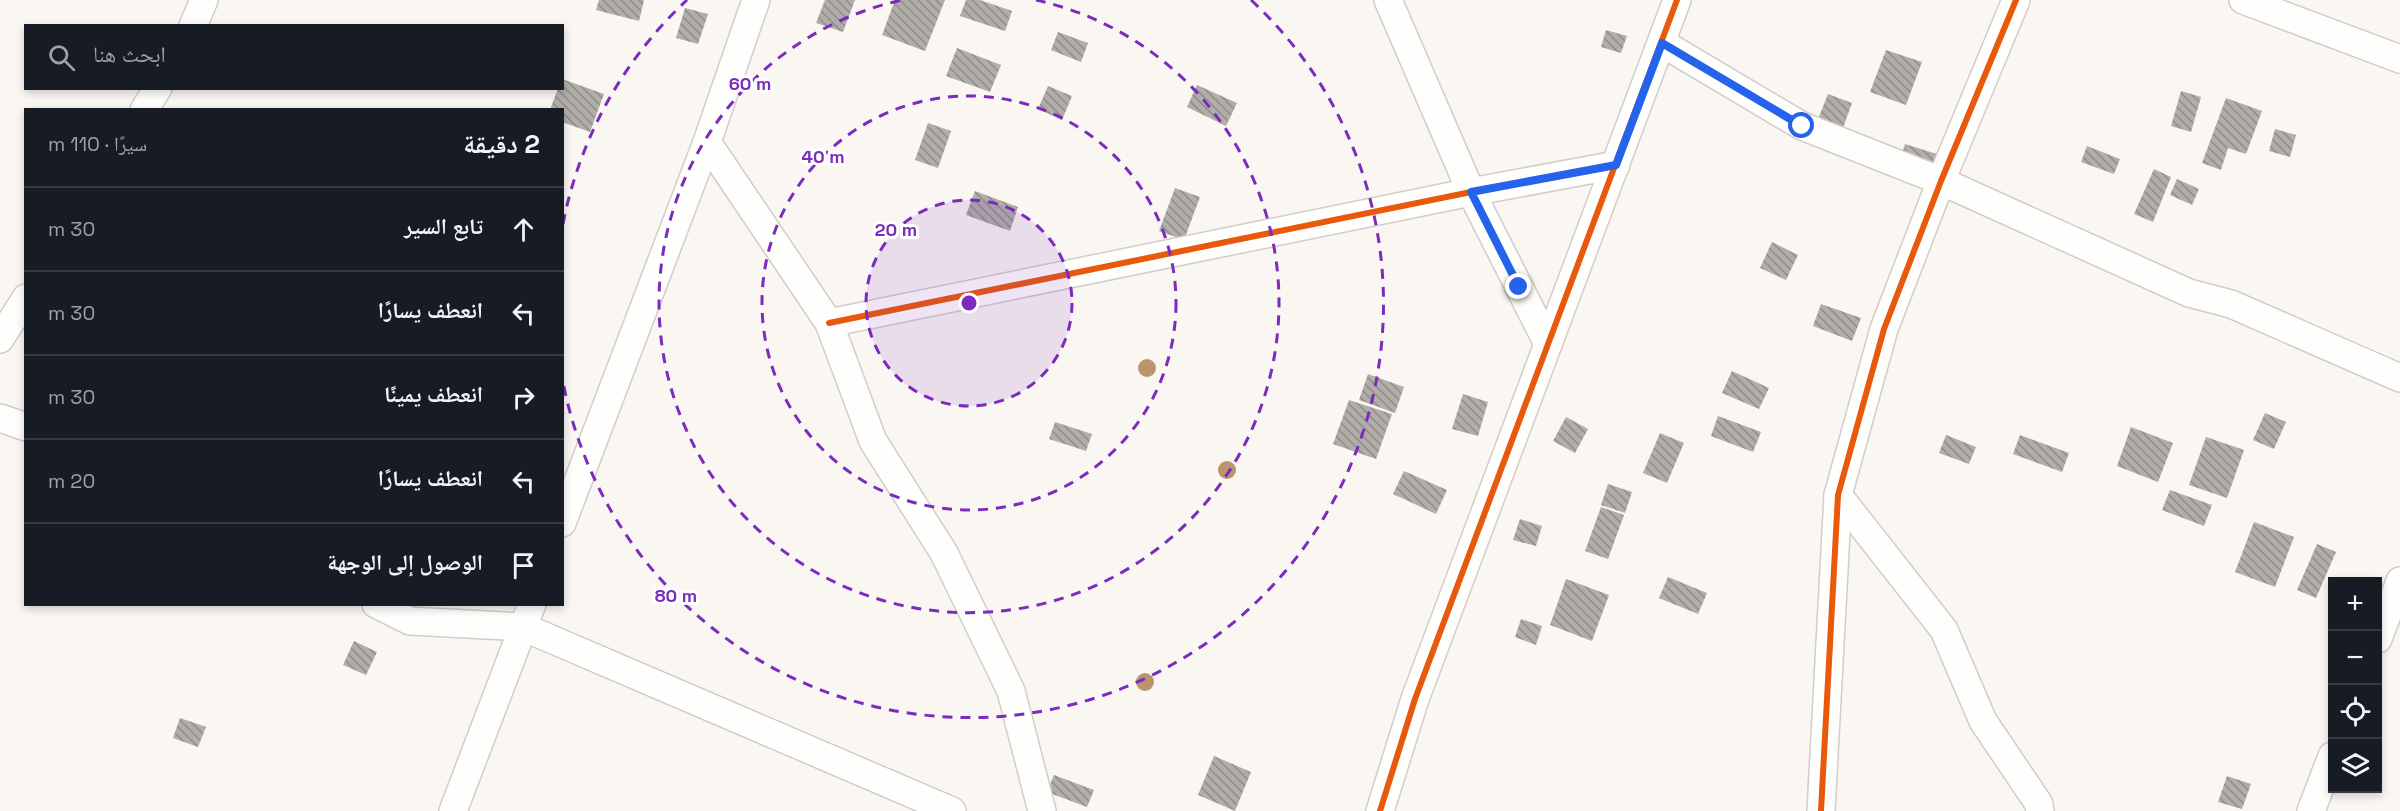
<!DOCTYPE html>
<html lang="ar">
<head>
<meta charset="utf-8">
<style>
	body { margin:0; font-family:"Space Grotesk","Noto Naskh Arabic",sans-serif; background:#242831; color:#f1f3f6; direction:rtl }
	.controls { position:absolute; right:18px; bottom:18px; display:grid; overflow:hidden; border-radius:0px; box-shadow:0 3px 9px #0003 }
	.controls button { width:54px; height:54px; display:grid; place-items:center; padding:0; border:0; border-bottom:2px solid #363941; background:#171b24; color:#f1f3f6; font:30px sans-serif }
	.stop { position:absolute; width:18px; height:18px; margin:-14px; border:4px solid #2563eb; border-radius:50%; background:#fff }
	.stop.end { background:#2563eb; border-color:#fff; box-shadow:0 2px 6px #0008 }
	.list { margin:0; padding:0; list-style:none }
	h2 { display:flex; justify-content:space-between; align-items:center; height:78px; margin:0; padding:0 24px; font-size:26px }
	h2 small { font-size:20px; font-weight:400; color:#9ea1a6 }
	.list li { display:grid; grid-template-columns:39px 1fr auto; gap:18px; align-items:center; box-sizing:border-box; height:84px; padding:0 24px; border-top:2px solid #363941 }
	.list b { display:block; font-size:22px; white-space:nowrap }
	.list em { font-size:20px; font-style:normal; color:#9ea1a6 }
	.icon { flex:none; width:33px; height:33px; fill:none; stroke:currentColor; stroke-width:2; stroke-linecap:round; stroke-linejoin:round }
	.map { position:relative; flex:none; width:2400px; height:811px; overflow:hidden; direction:ltr }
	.search { position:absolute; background:#171b24; box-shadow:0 3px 9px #0003; left:24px; top:24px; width:540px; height:66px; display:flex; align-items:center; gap:15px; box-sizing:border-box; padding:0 21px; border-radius:0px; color:#9ea1a6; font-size:22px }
	.panel { position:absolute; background:#171b24; box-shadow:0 3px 9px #0003; left:24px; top:108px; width:540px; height:498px; border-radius:0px; direction:rtl }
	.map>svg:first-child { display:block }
</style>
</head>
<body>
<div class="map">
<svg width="2400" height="811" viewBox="0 0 2400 811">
	<defs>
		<pattern id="building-back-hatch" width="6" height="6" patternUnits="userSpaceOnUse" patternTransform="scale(1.5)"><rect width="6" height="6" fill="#b1ada9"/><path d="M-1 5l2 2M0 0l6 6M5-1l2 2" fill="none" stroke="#908d89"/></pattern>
	</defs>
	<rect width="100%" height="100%" fill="#faf6f2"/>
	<g fill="url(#building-back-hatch)">
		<polygon points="599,0 644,0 639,21 596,10"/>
		<polygon points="825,0 855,0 843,32 816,23"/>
		<polygon points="895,0 945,0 925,51 882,35"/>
		<polygon points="966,0 980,0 1012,11 1005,31 960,16"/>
		<polygon points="685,8 708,14 698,44 676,38"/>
		<polygon points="1606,30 1627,36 1621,53 1601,47"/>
		<polygon points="1058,32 1088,43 1081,62 1051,50"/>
		<polygon points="957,48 1001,65 990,92 946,76"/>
		<polygon points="1886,50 1922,62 1906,105 1870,92"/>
		<polygon points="562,79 604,94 590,132 562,122 562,110 550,110 558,88 562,88"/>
		<polygon points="1197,85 1237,103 1226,126 1187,107"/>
		<polygon points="1048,86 1072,96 1062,120 1038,109"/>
		<polygon points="2181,91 2201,97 2191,132 2171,126"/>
		<polygon points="1828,94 1852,103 1839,139 1814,129"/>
		<polygon points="2226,98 2262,111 2246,154 2228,148 2221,170 2202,163"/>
		<polygon points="928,123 951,131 938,168 915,160"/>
		<polygon points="2275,129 2296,135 2290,157 2269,151"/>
		<polygon points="1905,144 1943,156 1936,178 1898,166"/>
		<polygon points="2087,146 2120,159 2114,174 2081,162"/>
		<polygon points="2154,169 2171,177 2153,222 2134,214"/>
		<polygon points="2177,179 2199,189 2192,205 2170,195"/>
		<polygon points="1175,188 1200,197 1184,240 1159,231"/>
		<polygon points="975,191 1018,207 1010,231 966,215"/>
		<polygon points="1772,242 1798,255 1786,280 1760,268"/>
		<polygon points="1821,304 1861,318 1852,341 1813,326"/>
		<polygon points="1732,371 1769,388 1759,409 1722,393"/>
		<polygon points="1368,374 1404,387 1395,413 1359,400"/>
		<polygon points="1463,394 1488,402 1478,436 1452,429"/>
		<polygon points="1349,400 1392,414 1376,459 1333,444"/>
		<polygon points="2265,413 2286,422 2274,449 2253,440"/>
		<polygon points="1718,416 1761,432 1753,452 1711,436"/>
		<polygon points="1566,417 1588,429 1575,453 1553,441"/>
		<polygon points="1055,422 1092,434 1086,451 1049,439"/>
		<polygon points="2131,427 2173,443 2158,482 2117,466"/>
		<polygon points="1660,433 1684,443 1667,483 1643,473"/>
		<polygon points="1946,435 1976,447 1969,464 1939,453"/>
		<polygon points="2020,435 2069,453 2062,472 2013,454"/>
		<polygon points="2206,437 2244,450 2227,498 2189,485"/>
		<polygon points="1404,471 1447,490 1436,514 1393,494"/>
		<polygon points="1608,484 1632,492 1625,513 1601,505"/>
		<polygon points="2170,490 2212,505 2204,526 2162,510"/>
		<polygon points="1601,507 1624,515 1608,559 1585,551"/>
		<polygon points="1520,519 1542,526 1536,546 1513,540"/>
		<polygon points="2254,522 2294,537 2275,587 2235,572"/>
		<polygon points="2317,544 2336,552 2316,598 2297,590"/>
		<polygon points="1668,577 1707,593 1698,614 1659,598"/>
		<polygon points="1566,579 1609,595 1592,641 1550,625"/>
		<polygon points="1521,619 1542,626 1536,645 1515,637"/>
		<polygon points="354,641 377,652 366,675 343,665"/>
		<polygon points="180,718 206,727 198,747 173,738"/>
		<polygon points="1214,756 1251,772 1235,811 1198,795"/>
		<polygon points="1054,775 1094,790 1087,807 1047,792"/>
		<polygon points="2227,776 2251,784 2242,809 2218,802"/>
	</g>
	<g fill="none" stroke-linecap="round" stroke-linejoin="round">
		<defs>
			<g id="minor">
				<polyline points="1388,0 1471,192 1548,344"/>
				<polyline points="2243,0 2400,59"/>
				<polyline points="193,26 204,0"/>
				<polyline points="1662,43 1802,126 1941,181 2189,293 2231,304 2400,378"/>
				<polyline points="144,110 158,88"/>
				<polyline points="707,142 829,323 873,441 944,553 1011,691 1042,811"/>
				<polyline points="829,323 1471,192 1616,165"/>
				<polyline points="0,339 26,298"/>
				<polyline points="0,418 26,427"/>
				<polyline points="1838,495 1944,630 1983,721 2039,804 2040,811"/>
				<polyline points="562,523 707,142 756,0"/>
				<polyline points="376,604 410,621 523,627 952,811"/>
				<polyline points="2378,639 2400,581"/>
				<polyline points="453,811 532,604"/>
				<polyline points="1380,811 1415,699 1677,0"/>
				<polyline points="1821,811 1838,495 1884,329 1941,181 2016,0"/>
				<polyline points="2311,811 2332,756"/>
			</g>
		</defs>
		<use href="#minor" stroke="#d2cdc9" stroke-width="30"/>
		<use href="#minor" stroke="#fefefd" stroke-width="27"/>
		<defs>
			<g id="cycleway">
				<polyline points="829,323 1471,192 1616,165"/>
				<polyline points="1380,811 1415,699 1677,0"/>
				<polyline points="1821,811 1838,495 1884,329 1941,181 2016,0"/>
			</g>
		</defs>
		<use href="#cycleway" stroke="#fff" stroke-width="10"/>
		<use href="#cycleway" stroke="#e8590c" stroke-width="6"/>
	</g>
	<g fill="#ba946d">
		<circle cx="1147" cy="368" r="9"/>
		<circle cx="1227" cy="470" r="9"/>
		<circle cx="1145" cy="682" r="9"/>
	</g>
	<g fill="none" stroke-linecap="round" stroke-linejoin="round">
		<polyline stroke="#2563eb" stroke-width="8" points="1519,287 1471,192 1616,165 1662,43 1802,126"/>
	</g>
	<circle cx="969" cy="303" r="103" fill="#7b2cbf" fill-opacity=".12"/>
	<g fill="none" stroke="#7b2cbf" stroke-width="3" stroke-dasharray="10 8">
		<circle cx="969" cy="303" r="103"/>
		<circle cx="969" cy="303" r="207"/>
		<path d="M1036 0A310 310 0 1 1 902 0"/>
		<path d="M563 224A414 414 0 0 1 687 0M1251 0A414 414 0 1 1 563 382"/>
	</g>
	<circle cx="969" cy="303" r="9" fill="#7b2cbf" stroke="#fff" stroke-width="3"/>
	<g font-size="18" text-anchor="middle" font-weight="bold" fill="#7b2cbf" stroke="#fff" stroke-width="6" stroke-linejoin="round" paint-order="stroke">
		<text x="750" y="90">60 m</text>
		<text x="823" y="163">40 m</text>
		<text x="896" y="236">20 m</text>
		<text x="676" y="602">80 m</text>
	</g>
</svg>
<div class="controls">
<button>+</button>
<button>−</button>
<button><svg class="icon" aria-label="locate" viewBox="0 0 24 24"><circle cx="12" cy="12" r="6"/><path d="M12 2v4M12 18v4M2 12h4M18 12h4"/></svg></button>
<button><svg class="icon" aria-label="layers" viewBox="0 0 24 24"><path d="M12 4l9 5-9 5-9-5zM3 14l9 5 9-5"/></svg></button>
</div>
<div class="stop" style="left:1802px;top:126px"></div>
<div class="stop end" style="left:1519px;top:287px"></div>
<div class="search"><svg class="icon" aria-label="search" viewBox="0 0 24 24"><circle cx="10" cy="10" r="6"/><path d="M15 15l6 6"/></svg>ابحث هنا</div>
<section class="panel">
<h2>2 دقيقة<small>سيرًا · 110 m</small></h2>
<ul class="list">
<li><svg class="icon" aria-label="ahead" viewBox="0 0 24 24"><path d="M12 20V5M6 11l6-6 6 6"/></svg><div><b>تابع السير</b></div><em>30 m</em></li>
<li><svg class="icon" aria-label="left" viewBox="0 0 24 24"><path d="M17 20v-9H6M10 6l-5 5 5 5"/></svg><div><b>انعطف يسارًا</b></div><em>30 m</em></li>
<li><svg class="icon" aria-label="right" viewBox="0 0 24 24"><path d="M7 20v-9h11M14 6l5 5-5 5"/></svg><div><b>انعطف يمينًا</b></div><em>30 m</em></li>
<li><svg class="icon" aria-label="left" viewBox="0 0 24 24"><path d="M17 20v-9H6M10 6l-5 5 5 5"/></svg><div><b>انعطف يسارًا</b></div><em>20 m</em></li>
<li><svg class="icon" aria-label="arrive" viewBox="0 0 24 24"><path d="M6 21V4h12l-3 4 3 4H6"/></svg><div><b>الوصول إلى الوجهة</b></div></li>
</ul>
</section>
</div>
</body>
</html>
